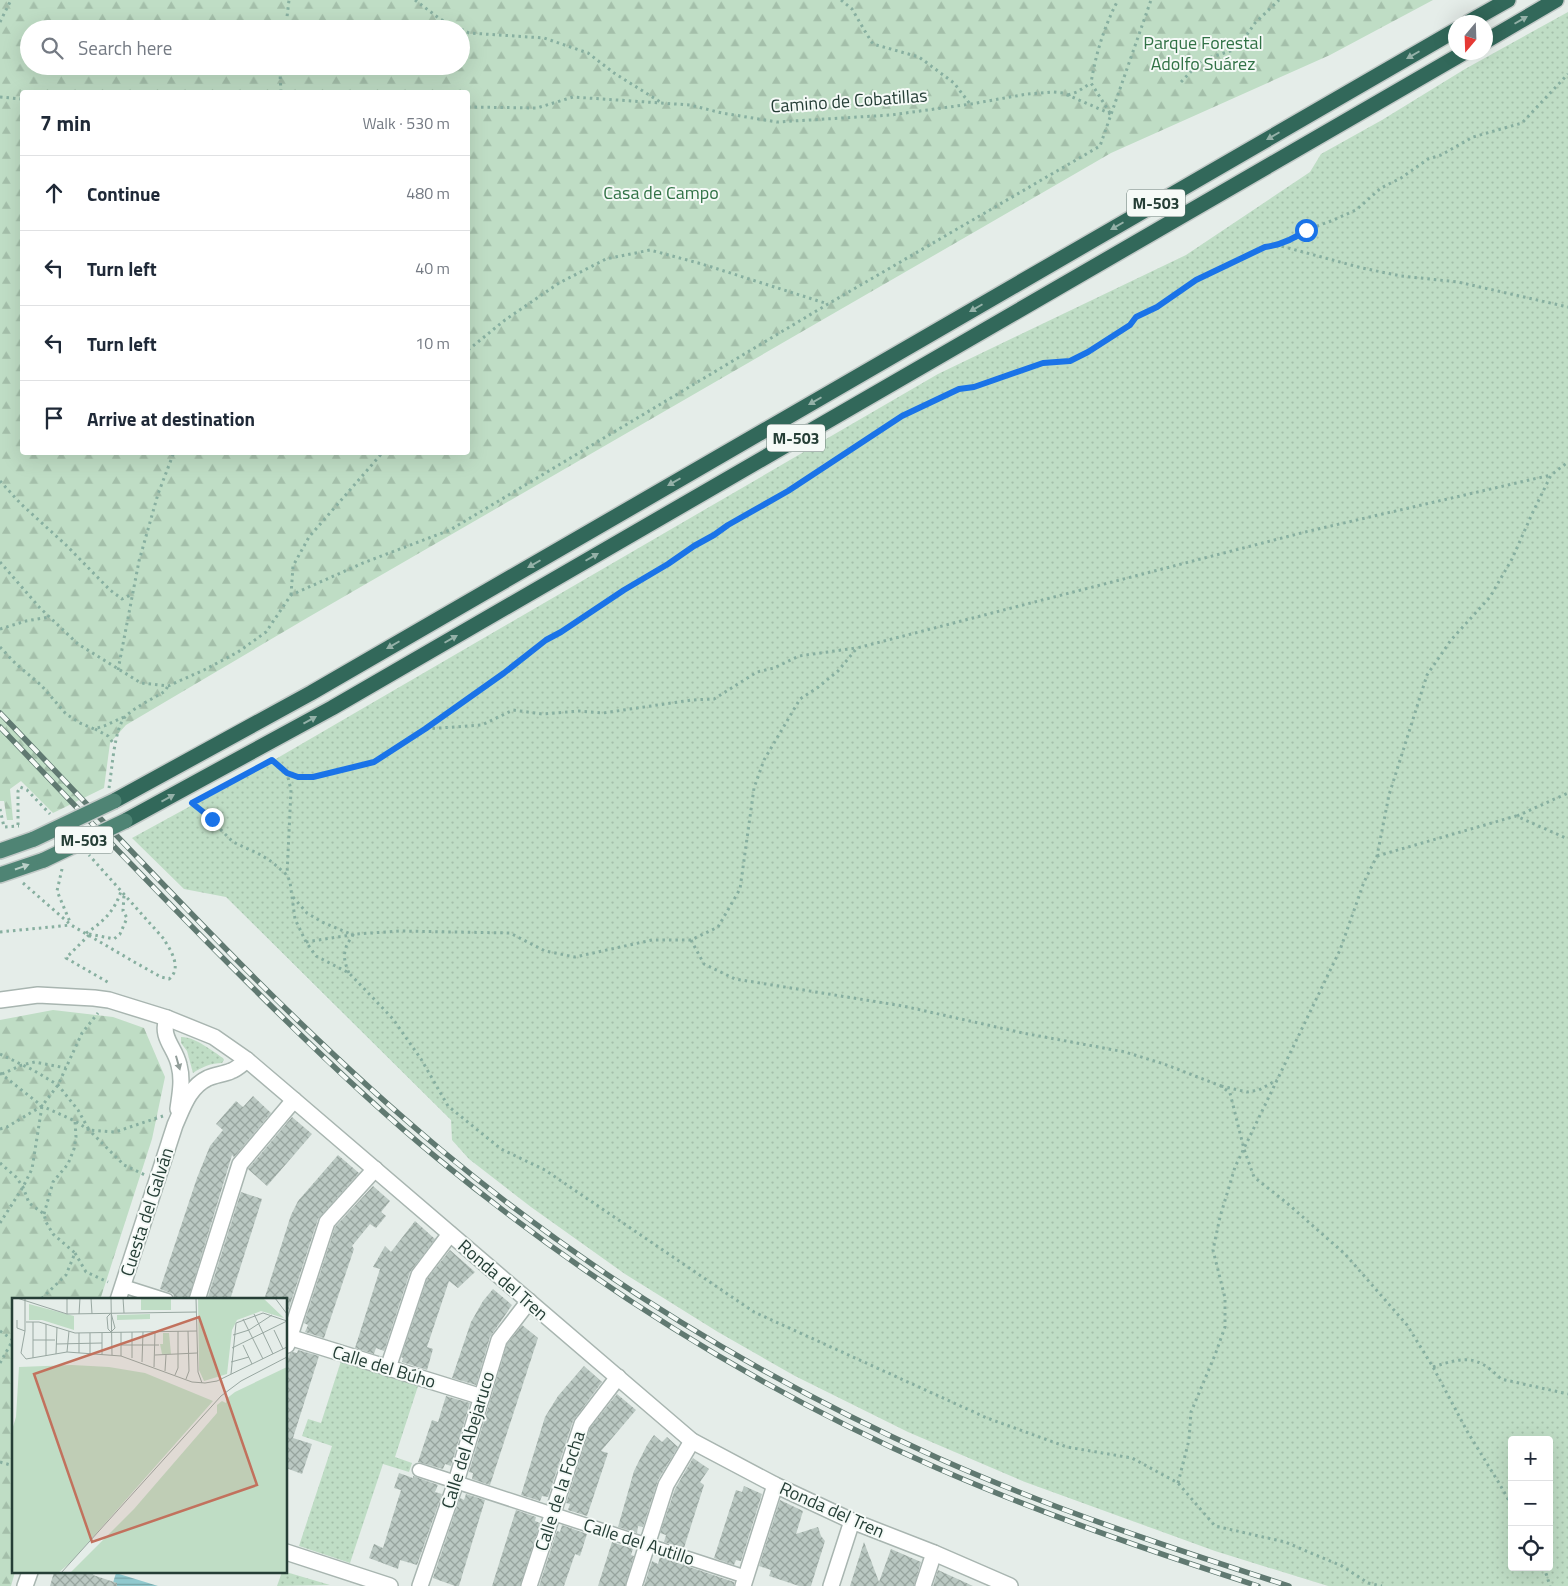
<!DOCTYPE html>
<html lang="en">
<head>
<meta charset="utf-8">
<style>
	body { margin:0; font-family:"Titillium Web",sans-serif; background:#f2f2f3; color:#1f2937 }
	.controls { position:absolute; right:15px; bottom:15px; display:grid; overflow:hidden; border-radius:5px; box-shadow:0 5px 20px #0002 }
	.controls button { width:45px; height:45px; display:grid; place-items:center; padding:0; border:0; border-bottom:1px solid #e0e1e3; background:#fff; color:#1f2937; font:25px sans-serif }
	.compass { position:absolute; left:1448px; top:15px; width:45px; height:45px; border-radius:50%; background:#fff; box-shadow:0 5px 20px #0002; rotate:199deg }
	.stop { position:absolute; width:15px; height:15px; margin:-11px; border:4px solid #1a73e8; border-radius:50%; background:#fff }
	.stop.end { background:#1a73e8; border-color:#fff; box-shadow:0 1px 5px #0008 }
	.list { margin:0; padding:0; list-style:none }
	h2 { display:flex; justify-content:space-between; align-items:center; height:65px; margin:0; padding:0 20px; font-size:21px }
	h2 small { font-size:16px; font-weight:400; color:#747a83 }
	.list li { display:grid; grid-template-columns:32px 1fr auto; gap:15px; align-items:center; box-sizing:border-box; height:75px; padding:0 20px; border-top:1px solid #e0e1e3 }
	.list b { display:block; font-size:19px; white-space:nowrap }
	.list em { font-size:16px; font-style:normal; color:#747a83 }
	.icon { flex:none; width:28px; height:28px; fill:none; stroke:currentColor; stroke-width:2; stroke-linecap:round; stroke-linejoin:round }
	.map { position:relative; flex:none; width:1568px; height:1586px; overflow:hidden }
	.search { position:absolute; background:#fff; box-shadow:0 5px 20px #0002; left:20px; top:20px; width:450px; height:55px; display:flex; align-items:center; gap:12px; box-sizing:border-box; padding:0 18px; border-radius:28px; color:#747a83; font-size:19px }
	.panel { position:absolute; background:#fff; box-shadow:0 5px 20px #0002; left:20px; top:90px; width:450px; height:365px; border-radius:5px }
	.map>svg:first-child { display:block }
</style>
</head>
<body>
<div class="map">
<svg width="1568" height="1586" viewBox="0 0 1568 1586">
	<defs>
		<pattern id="grass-dots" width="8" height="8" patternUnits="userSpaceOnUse" patternTransform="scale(1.25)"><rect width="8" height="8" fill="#bfddc5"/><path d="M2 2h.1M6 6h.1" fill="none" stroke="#a4bfaa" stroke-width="1.8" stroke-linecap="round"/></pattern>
		<pattern id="forest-firs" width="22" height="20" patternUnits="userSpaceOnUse" patternTransform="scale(1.25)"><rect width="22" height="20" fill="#bfddc5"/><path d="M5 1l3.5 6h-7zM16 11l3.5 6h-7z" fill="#a4bfaa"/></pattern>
		<pattern id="water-rules" width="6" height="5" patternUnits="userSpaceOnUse" patternTransform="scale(1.25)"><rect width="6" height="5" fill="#91c9ce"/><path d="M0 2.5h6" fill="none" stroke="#76a5a8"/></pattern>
		<pattern id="building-cross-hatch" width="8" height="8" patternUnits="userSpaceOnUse" patternTransform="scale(1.25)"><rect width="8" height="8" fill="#bac8c2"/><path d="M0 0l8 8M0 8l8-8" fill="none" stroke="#97a49e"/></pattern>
	</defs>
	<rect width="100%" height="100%" fill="#e5ede9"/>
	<g fill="url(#grass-dots)" fill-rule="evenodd">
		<path d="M1568,12v1574h-240l-113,-35 -190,-69 -117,-50 -113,-56 -77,-44 -93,-58 -94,-67 -62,-48 -17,-19 -1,-20 -225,-223 -42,-8 -52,-51 130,-71 676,-393 248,-119 124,-83 11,-18 61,-34 83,-51zM1512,1440h37v127h-37z"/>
		<path d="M181,1037c12,-1 32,14 42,21l1,2 -2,3c-11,0 -20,4 -29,10l-6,-22 -6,-8z"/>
		<polygon points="342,1358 419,1383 395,1457 412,1463 409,1472 383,1464 350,1563 299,1546 332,1446 302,1436 308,1419 321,1423"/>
		<polygon points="282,1572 286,1572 330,1585 277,1586"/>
	</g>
	<g fill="url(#forest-firs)" fill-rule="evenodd">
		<path d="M0,0h1433l-103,55 -219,98 -804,465 -181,107 -16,18 -6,45 -51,25 -32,-32 -11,8 3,31h-6l-3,-19h-4zM29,29h432v37h-432zM22,92h446v360h-446z"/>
		<polygon points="53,1010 113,1017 144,1028 165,1077 152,1139 100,1300 14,1300 15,1572 11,1586 0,1586 0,1020"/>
	</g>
	<polygon fill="url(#water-rules)" points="116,1573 158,1586 112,1586"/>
	<g fill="url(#building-cross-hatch)">
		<polygon points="253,1096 271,1113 234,1157 232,1155 188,1300 175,1300 173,1294 160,1289 197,1178 210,1146 223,1130 216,1124 236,1101 243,1107"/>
		<polygon points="292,1117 312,1134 267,1186 248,1169"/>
		<polygon points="338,1155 359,1173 318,1219 286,1317 286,1300 264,1300 291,1215 298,1201"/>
		<polygon points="373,1186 390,1201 381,1212 386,1216 376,1228 370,1224 352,1246 354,1249 324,1338 305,1332 308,1325 304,1323 335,1227"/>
		<polygon points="241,1192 262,1199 230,1300 207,1300"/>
		<polygon points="415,1221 435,1239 410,1272 384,1351 376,1348 374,1354 355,1348 380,1269 373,1267 385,1246 391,1252"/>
		<polygon points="450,1250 475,1272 458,1288 449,1281 427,1347 433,1349 427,1370 402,1362 403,1358 401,1357 427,1279"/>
		<polygon points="493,1289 512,1305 490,1337 476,1385 452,1378 471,1322 483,1301"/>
		<polygon points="522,1325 538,1338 490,1485 472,1479 473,1473 469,1472 507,1344"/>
		<polygon points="298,1350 319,1356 293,1438 312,1444 302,1474 286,1468 286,1367 290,1353 293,1352 297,1353"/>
		<polygon points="584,1366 602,1382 573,1421 548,1497 542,1496 540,1501 521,1495 545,1417 558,1396"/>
		<polygon points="617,1394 636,1410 601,1451 608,1453 587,1516 568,1510 570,1504 566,1503 590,1428"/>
		<polygon points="446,1396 470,1403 451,1466 445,1464 443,1469 418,1462 432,1420 438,1422"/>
		<polygon points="654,1435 662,1442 667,1437 678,1447 658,1480 643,1527 638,1526 637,1533 618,1527 634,1471 647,1445"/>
		<polygon points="693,1458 709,1469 700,1482 704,1485 684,1548 664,1542 666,1535 660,1533 675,1489"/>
		<polygon points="399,1473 413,1478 413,1476 438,1485 435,1492 442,1494 417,1565 400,1560 398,1569 369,1558 374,1544 383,1548 401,1490 394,1488"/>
		<polygon points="744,1486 762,1494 741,1561 736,1560 734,1565 714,1558 736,1490 742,1492"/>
		<polygon points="466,1494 485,1500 459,1586 455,1586 433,1578 460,1498 464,1500"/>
		<polygon points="780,1500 803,1511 796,1534 818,1527 821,1536 825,1541 811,1586 799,1586 769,1576 771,1570 759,1566"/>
		<polygon points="516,1510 536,1517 535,1521 540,1523 520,1586 492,1586"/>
		<polygon points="562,1525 587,1534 580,1556 575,1554 564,1586 539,1586 557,1531 560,1532"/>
		<polygon points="612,1542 633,1549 631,1555 634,1556 625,1586 598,1586"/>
		<polygon points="864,1542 879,1582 891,1549 921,1562 914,1586 850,1586"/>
		<polygon points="660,1557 734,1582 734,1586 644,1586 652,1561 658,1564"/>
		<polygon points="938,1570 973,1586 933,1586"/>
		<polygon points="54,1572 94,1572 93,1575 117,1583 117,1586 50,1586"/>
	</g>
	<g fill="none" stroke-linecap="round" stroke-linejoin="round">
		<defs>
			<g id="pedestrian">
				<polyline points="123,1286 167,1300"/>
				<polyline points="419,1470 746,1577"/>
			</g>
			<g id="minor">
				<polyline points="0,1000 38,995 94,998 109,1000 167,1018 214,1037 247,1060 294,1100 692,1441 775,1485 852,1521 934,1553 1010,1586"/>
				<path d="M167,1018c-7,20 8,29 12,47 4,15 1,29 -1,44"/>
				<path d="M118,1300l57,-175c8,-18 14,-38 33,-47 7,-3 16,-4 23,-7 6,-2 11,-7 16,-11"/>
				<polyline points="197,1300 240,1164 294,1100"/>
				<polyline points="289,1337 482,1397"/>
				<polyline points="287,1345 327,1222 375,1169"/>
				<polyline points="388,1368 419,1275 450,1234"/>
				<polyline points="286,1552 390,1586"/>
				<polyline points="25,1586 30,1572"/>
				<polyline points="420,1586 456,1482 499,1340 529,1301"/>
				<polyline points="529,1586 582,1424 618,1377"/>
				<polyline points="634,1586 666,1485 692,1441"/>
				<polyline points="743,1586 775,1485"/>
				<polyline points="831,1586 852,1521"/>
				<polyline points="923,1586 934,1553"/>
			</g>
			<g id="trunk">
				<polyline points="0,851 34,839"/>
				<polyline points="0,875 44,860"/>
			</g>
			<g id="motorway">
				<polyline points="1469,22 1508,0"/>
				<polyline points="1486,41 1556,0"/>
				<polyline points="114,801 311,693 1456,30"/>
				<polyline points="125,821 332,708 1465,52"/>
			</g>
		</defs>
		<use href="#pedestrian" stroke="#a8b5b0" stroke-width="15"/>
		<use href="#minor" stroke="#a8b5b0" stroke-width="18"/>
		<use href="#trunk" stroke="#c2c9c7" stroke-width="18"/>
		<use href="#motorway" stroke="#c2c9c7" stroke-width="18"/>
		<g stroke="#87afa0" stroke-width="3" stroke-dasharray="2.5 4" stroke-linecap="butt">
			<polyline points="415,0 440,19 460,29"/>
			<polyline points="841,0 852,9 866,33 873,44 919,57 954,83 970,104"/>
			<polyline points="0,22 11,0"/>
			<polyline points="289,29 287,17 289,0"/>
			<polyline points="461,29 469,33 544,38 588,53 614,73 662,103"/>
			<polyline points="1181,82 1202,60 1237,49 1255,23 1279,0"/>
			<polyline points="281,92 280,74 284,66"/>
			<polyline points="1068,95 1077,92 1091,83"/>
			<polyline points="0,97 22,99"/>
			<polyline points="468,107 537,108 573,97 690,105 722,113 777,122 891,115 971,104 1027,94 1053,92 1063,93 1111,114"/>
			<path d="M1110,113l-19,-30c5,-30 13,-56 27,-83"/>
			<polyline points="1276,245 1297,238 1306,230 1331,221 1356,210 1381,188 1401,178 1428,159 1441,155 1473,137 1522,123 1568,74"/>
			<polyline points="468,350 505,320 559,283 606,259 650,250 702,264 828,304"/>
			<polyline points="0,481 21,504 66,545 110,590 122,599 133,594"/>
			<polyline points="0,562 40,608 78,644 141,683 168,686 204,670 238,652 266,632 291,595 363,563 450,530 828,304 1100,146 1151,0"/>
			<polyline points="291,595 293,566 309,537 383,452"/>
			<polyline points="0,629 26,621 49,617"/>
			<polyline points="0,647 16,664 41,685 66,714 80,723 94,729 104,726 124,717"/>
			<polyline points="118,670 139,561 158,494 174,452"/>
			<polyline points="95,729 108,736 114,744"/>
			<polyline points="426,729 482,725 513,710 542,714 579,711 603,713 692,700 714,699 757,672 774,668 799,656 856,648"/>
			<polyline points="271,761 273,760 287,773 291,790 287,875"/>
			<polyline points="287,773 298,777 313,777 374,762 425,729 504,673 545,640 561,632 624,590 668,564 694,546 713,535 728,525 788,491 903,416 959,389 974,387 1043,363 1070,361 1088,352 1131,325 1136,317 1157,307 1196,280 1265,247 1281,246 1362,268 1401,276 1458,282 1568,307"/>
			<path d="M109,788c3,-17 5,-61 17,-72 10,-10 27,-17 39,-25l3,-5"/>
			<polyline points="192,803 212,819 218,827 233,842 261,855 272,862 287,875 290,882 295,919 306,942 316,956 349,973 374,999 393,1019 421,1059 448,1106 501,1149 545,1170 754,1312 987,1418 1067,1447 1132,1458 1178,1483 1215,1526 1285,1542 1342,1566 1368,1583 1382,1586"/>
			<polyline points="0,809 4,827 19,826"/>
			<polyline points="1517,816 1568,793"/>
			<polyline points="18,825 18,791 20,787 27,790 50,814"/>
			<polyline points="1377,856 1516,816 1568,839"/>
			<polyline points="62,869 57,891 70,922"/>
			<path d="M23,883l48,42 65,38 25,14 8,2c14,-11 1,-30 -6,-41l-74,-83"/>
			<path d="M293,897l14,16 15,9 31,13c-10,14 -11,22 -4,38"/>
			<polyline points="0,932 71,925"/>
			<path d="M86,933c16,-10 29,-22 35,-42"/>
			<polyline points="89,934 114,939 120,934 127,918 123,911 124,895"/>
			<polyline points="89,935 66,958 111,984"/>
			<polyline points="691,940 704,964 735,979 903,1006 1023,1033 1125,1052 1164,1064 1221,1086 1230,1093 1244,1149 1254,1177 1288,1204 1345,1254 1407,1325 1433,1367 1467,1431 1499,1483 1512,1506"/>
			<polyline points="306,942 357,934 400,931 510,933 545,951 575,957 652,940 691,940 718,927 740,889 754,788 764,760 800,699 817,688 838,671 857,648 1305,532 1551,475"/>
			<polyline points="0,1054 33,1070 58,1085 78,1110 89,1130 115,1132 163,1116"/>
			<polyline points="0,1073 42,1106 75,1121 89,1130 124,1165 145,1175"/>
			<polyline points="2,1074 22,1065 35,1062 66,1068"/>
			<polyline points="1221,1086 1247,1092 1259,1090 1277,1080"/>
			<polyline points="0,1129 7,1127 42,1106 58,1085 82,1033 98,1013"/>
			<polyline points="0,1163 16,1177 23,1187 29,1203 44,1214 46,1222 53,1234 75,1253 66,1275 40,1300"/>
			<polyline points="44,1214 53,1182 68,1164 74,1149 76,1137 75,1121"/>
			<polyline points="0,1223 23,1187 32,1169 42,1106"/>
			<polyline points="75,1253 86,1272 108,1282"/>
			<polyline points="0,1331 13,1340"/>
			<polyline points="0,1363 14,1338"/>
			<path d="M1433,1367c31,-10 43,-13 68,12l67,15"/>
			<polyline points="0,1462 14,1466"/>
			<polyline points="1178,1483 1189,1440 1191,1412 1215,1355 1225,1327 1225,1298 1213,1250 1220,1217 1235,1167 1340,950 1364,882 1377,856 1389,795 1427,675 1451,640 1490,597 1512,559 1532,514 1551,475 1568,462"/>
			<polyline points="1544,1567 1550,1586"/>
		</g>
		<use href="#pedestrian" stroke="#fff" stroke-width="12"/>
		<use href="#minor" stroke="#fff" stroke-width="15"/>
		<use href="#trunk" stroke="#4f8474" stroke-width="15"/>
		<use href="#motorway" stroke="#32685a" stroke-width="15"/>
		<defs>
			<g id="rail">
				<path d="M0,713c143,149 282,304 440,436 151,126 320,229 498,309 114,51 233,90 351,128"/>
				<path d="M0,727c82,86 164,173 249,257 60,60 122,120 188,174 152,125 320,231 500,310 105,46 213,83 321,118"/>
			</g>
		</defs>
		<use href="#rail" stroke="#607971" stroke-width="5.5"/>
		<use href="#rail" stroke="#f5faf7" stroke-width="4" stroke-dasharray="11" stroke-linecap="butt"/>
		<defs>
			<g id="trunk-bridge">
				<polyline points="34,839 114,801"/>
				<polyline points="44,860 125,821"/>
			</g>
		</defs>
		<use href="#trunk-bridge" stroke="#c2c9c7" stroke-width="18" stroke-linecap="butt"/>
		<use href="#trunk-bridge" stroke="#4f8474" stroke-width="15"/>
	</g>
	<defs><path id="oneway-solid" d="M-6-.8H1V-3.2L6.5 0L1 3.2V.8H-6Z" transform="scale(1.25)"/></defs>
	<g fill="#94b1a8">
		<use href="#oneway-solid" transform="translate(1521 20) rotate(-30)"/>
		<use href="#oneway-solid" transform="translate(1413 55) rotate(150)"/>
		<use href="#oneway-solid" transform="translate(1273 136) rotate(150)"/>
		<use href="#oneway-solid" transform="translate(1117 226) rotate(150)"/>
		<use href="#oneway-solid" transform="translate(976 308) rotate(150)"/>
		<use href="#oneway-solid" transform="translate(815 401) rotate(150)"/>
		<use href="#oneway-solid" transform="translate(674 482) rotate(150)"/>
		<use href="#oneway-solid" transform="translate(592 557) rotate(-30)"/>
		<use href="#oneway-solid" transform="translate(534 564) rotate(150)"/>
		<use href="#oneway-solid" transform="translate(451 639) rotate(-30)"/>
		<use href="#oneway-solid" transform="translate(393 645) rotate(150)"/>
		<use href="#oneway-solid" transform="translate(310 720) rotate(-29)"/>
		<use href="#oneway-solid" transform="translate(168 798) rotate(-29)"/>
	</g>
	<use fill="#bbd1c9" href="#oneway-solid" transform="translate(22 867) rotate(-19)"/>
	<use fill="#929e9a" href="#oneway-solid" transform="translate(178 1063) rotate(74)"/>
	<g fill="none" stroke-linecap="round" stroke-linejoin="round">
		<path stroke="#1a73e8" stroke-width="6" d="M212,819l-20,-16 80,-43 15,13 11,4h15l61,-15 51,-33 79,-56 42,-33 15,-8 63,-42 44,-26 26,-18 20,-11 14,-10 60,-34 114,-75 57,-27 15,-2 69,-24 27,-2 18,-9 42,-27 6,-8 21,-10 39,-27 69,-33c15,-2 29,-8 41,-17"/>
	</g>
	<g text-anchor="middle" stroke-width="4" stroke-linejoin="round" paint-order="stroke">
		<g fill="#f5faf7" stroke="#637670" stroke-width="1">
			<rect x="1127" y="189.5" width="58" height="27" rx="4"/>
			<rect x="767" y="424.5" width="58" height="27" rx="4"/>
			<rect x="55" y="826.5" width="58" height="27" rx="4"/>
		</g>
		<g font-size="16" font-weight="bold" fill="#253e36">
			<text x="1156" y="209">M-503</text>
			<text x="796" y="444">M-503</text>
			<text x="84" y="846">M-503</text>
		</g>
		<g font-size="18" fill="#317246" stroke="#f5faf7">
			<text x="1203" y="49">Parque Forestal<tspan x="1203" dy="21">Adolfo Suárez</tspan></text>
			<text x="661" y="199">Casa de Campo</text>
		</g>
		<g font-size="18" fill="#253e36" stroke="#f5faf7">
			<text transform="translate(849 101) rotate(-4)" y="6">Camino de Cobatillas</text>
			<text transform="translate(147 1212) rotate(-72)" y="6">Cuesta del Galván</text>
			<text transform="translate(503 1280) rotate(41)" y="6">Ronda del Tren</text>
			<text transform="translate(384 1367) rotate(17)" y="6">Calle del Búho</text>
			<text transform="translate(468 1440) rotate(-73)" y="6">Calle del Abejaruco</text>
			<text transform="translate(560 1491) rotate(-72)" y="6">Calle de la Focha</text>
			<text transform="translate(832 1510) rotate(24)" y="6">Ronda del Tren</text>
			<text transform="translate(639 1542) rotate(18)" y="6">Calle del Autillo</text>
		</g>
	</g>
	<g transform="translate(12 1298)">
		<rect width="275" height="275" fill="#e5ede9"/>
		<path d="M17,6l45,12v14l-32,-10h-13zM151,35h6l2,21h-9l-2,-10h3zM60,67l37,2 36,6 68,28 -142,161 -13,11h-46v-143l4,-13 3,-50z" fill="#bfddc5"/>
		<path d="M129,0h30v12h-30zM186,0h65l21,20 -23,-7 -24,9 -5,10 -5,44 -23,7 -5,-11zM275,69v206h-217l64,-64 83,-96v-8l5,-4 4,2v-4l9,-7z" fill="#bfddc5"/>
		<path d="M138,16v5l-33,1v-5z" fill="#bfddc5"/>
		<path fill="none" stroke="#98a7a1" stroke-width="1" d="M5,0l50,16 130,-2M13,0v33l-4,22 5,6 41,-7 54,4 71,26 13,1 12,-2 70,-34M79,0l1,16M91,0h18M99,0l1,57M111,0l1,15M184,0l2,74 4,11M263,0l12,16M99,15l4,15 -4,4 -3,-3 -1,-12zM55,16v-16M67,16l1,-16M242,16l19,40M231,21l20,40M5,22v8l8,3M14,24h13l36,11 122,-2M21,24v36M262,32l9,19M109,34v24M78,35v21M90,35v22M221,37l16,-5 23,-15M21,42h22M44,46l46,-1M109,47h38M231,47l9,19M220,50l55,-27M55,54l2,-21M67,55v-20M44,56l1,-27M143,57l42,-2M34,58v-32M120,60v-26M130,64l1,-30M219,64l18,-5M142,69l1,-35M153,73l1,-16M219,76l5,-51 27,-10 24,8M163,77l3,-7v-37M174,81l3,-8 -1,-40M49,275l160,-177 20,-15 46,-24"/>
		<path fill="#c2715d" fill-opacity="0.15" stroke="#c2715d" stroke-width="2.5" d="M187,19l58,168 -165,57 -58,-168z"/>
		<rect width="275" height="275" fill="none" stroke="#253e36" stroke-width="2.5"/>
	</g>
</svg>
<div class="controls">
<button>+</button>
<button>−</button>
<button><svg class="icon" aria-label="locate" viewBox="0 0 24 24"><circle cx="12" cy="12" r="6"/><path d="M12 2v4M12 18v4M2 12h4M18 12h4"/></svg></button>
</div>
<svg class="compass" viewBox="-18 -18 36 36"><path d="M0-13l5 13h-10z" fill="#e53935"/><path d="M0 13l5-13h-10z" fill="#747a83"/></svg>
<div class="stop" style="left:1306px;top:230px"></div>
<div class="stop end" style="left:212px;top:819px"></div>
<div class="search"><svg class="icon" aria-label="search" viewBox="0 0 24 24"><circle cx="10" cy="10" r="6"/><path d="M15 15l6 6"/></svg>Search here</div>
<section class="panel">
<h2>7 min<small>Walk · 530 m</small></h2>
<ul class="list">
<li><svg class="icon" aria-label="ahead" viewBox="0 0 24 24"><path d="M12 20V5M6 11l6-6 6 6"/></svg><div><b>Continue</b></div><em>480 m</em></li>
<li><svg class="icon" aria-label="left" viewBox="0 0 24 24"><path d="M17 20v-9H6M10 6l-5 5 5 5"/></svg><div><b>Turn left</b></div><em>40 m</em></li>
<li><svg class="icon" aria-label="left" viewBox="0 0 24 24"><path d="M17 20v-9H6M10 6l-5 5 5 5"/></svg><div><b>Turn left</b></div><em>10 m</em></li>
<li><svg class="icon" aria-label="arrive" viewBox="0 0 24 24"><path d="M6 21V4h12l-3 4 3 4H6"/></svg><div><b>Arrive at destination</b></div></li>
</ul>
</section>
</div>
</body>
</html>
